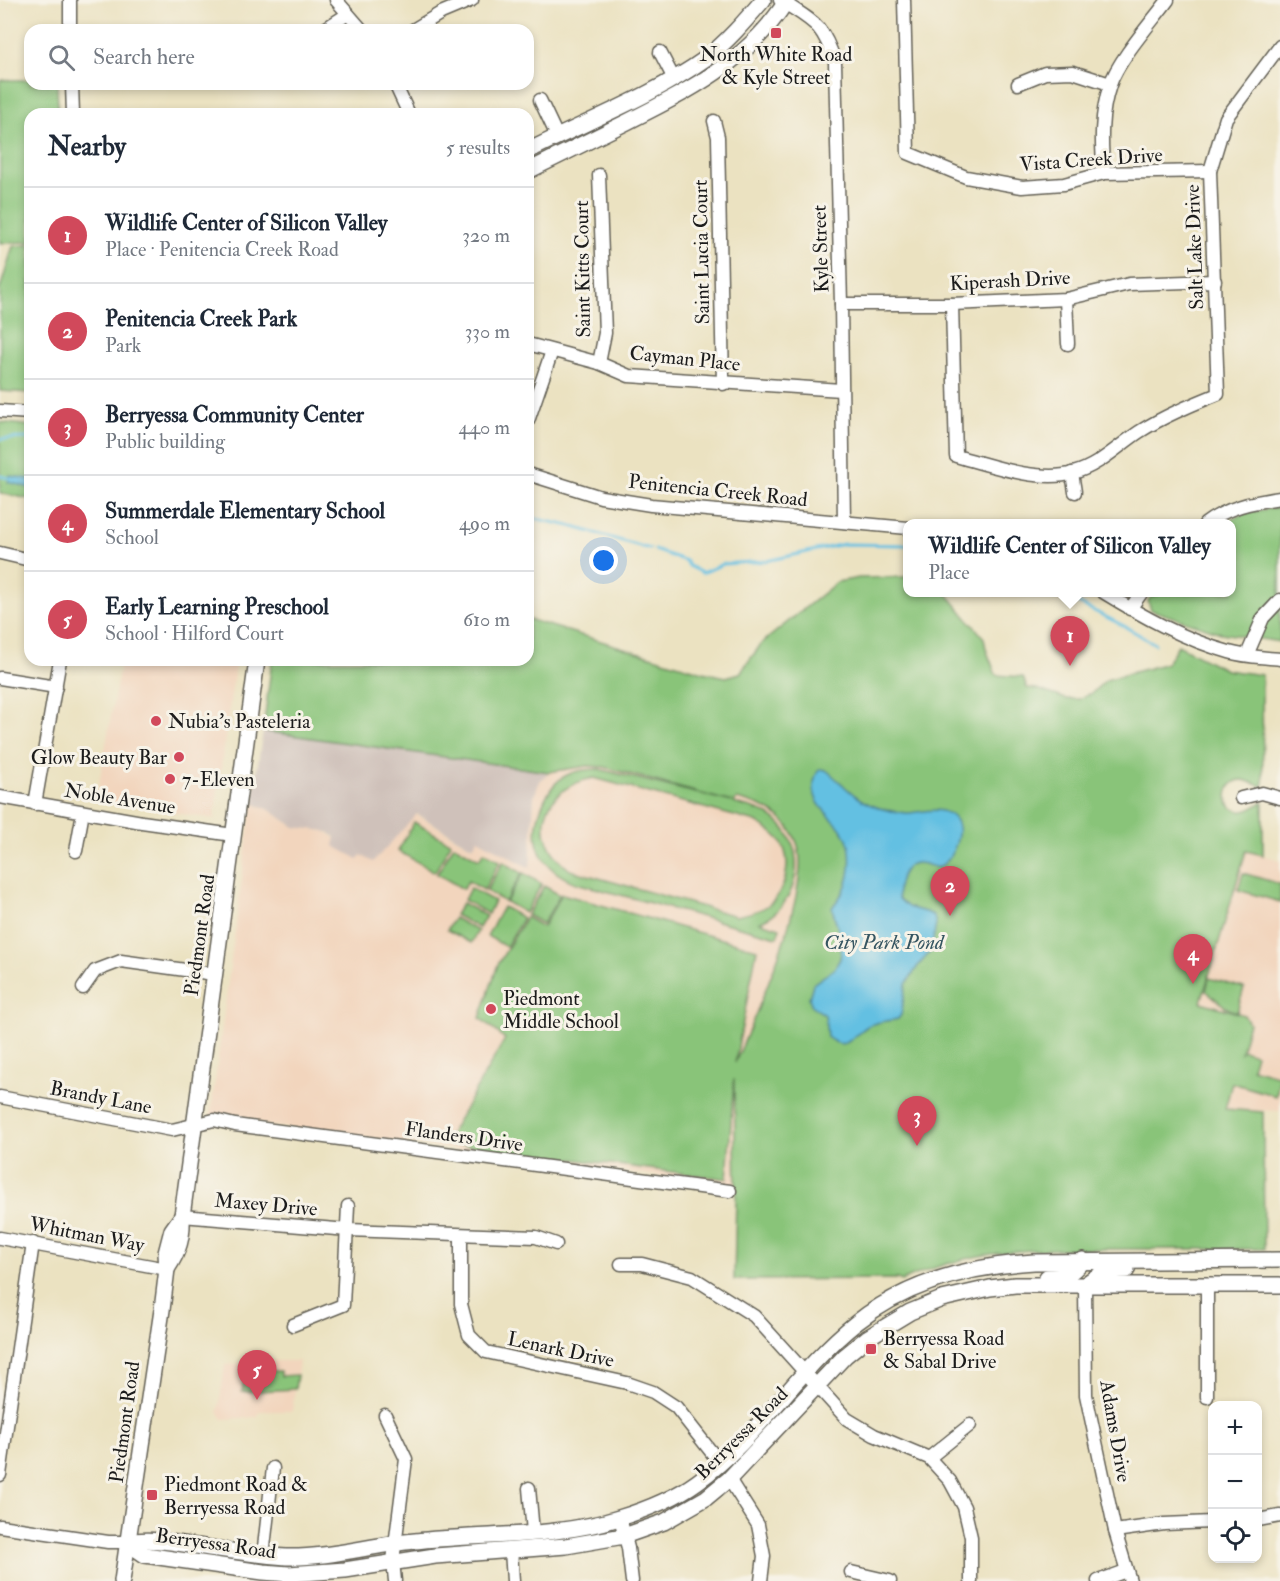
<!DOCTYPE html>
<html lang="en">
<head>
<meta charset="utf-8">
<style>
	body { margin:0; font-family:"IM FELL Double Pica",serif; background:#f2f2f3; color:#1f2937 }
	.controls { position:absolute; right:18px; bottom:18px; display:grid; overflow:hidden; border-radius:12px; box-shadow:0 3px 9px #0003 }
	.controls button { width:54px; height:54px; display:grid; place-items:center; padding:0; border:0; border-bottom:2px solid #e0e1e3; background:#fff; color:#1f2937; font:30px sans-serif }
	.you { position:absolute; left:604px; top:561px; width:21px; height:21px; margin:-15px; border:4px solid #fff; border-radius:50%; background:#1a73e8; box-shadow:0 0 0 9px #1a73e833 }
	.badge { display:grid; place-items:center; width:39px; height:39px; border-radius:50%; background:#d1495b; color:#fff; font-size:20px; font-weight:700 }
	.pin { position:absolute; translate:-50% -50px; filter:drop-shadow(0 2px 3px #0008) }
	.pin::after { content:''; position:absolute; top:32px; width:21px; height:18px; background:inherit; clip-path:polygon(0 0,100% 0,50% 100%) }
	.popup { position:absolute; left:903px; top:519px; width:333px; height:78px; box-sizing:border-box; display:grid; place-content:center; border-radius:12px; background:#fff; filter:drop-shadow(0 2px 4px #0005); font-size:20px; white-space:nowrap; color:#747a83 }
	.popup b { font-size:22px; color:#1f2937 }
	.popup::after { content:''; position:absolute; left:50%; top:100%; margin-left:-12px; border:12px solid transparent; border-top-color:#fff }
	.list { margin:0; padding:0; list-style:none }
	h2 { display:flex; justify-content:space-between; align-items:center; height:78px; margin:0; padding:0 24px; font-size:26px }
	h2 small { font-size:20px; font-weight:400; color:#747a83 }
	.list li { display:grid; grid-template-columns:39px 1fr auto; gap:18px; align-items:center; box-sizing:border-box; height:96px; padding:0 24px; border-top:2px solid #e0e1e3 }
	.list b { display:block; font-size:22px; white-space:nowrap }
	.list p { margin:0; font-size:20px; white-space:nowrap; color:#747a83 }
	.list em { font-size:20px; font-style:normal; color:#747a83 }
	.icon { flex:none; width:33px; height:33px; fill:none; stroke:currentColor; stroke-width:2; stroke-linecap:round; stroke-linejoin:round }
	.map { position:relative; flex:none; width:1280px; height:1581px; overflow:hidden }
	.search { position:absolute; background:#fff; box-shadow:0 3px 9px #0003; left:24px; top:24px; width:510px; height:66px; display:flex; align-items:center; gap:15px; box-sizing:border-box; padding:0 21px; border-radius:18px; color:#747a83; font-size:22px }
	.panel { position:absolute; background:#fff; box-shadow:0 3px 9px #0003; left:24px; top:108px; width:510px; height:558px; border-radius:18px }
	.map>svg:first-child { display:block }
</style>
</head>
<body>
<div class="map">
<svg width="1280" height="1581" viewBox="0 0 1280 1581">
	<rect width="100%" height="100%" fill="#f7f3e8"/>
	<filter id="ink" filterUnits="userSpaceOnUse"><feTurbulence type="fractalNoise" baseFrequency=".0167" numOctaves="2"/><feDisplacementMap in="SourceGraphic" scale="12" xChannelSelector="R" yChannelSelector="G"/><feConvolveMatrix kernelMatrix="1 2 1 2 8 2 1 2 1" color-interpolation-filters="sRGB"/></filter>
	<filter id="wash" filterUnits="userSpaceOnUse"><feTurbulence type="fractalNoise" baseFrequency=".008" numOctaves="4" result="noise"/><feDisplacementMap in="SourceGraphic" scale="24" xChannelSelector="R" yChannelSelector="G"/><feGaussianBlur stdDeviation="1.35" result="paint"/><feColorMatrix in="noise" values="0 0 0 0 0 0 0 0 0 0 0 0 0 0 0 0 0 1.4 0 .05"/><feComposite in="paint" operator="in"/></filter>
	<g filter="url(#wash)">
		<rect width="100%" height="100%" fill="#ebe2c1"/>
		<g fill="#f2d5bd">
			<polygon points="121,660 236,660 214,819 96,800"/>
			<polygon points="588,766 604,767 734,802 737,799 759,805 781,818 791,830 798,844 801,859 799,880 782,950 734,1067 736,1186 210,1118 252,803 268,809 295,827 325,831 361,855 416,814 472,847 478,838 530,867 534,796 540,781 549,772"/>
			<polygon points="1137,820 1280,860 1280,1111 1224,1109"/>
			<polygon points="269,1361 299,1361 292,1411 260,1411 257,1417 223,1419 218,1412 225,1365"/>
		</g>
		<polygon fill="#cfc1ba" points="263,731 549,772 540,781 534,796 530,868 478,839 473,847 417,814 373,862 361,855 358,859 334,846 336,837 325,831 295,827 268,809 252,803"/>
		<g fill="#89c479" stroke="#52704a" stroke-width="1.5" fill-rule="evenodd">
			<polygon points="0,80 30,80 30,84 57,84 58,114 30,114 30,242 0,243"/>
			<polygon points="30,245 30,393 0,391 0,289 13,246"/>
			<polygon points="0,422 30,426 30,499 0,493"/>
			<polygon points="1280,507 1280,642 1221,633 1151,610 1148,601 1151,597 1162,593 1232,592 1232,524 1220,523 1249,512"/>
			<path d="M908,577v15l38,1 38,45 2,11 10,26 27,2 4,11 10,1 29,10h13l13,-6 14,-13 61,-17 11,-18 48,25 36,5 1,111c-7,-1 -14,-5 -20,-6 -15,0 -19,16 -13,26 13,11 21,2 33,-4v53l-17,-4 -45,151 43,13 5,8 -8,29 2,-2 13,4 -4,14 28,8 -4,20 -44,-13 -7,26 38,3 1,137c-50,0 -101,0 -151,0 -76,0 -140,-2 -211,32l-5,-2 -163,1 2,-82 -2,-119 -7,100 -282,-36 60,-104 -25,-21 18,-54 28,-47 17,10 19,-33 195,55 -22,114c19,-46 79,-174 62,-220 -10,-28 -33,-37 -60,-44l-3,4c11,4 24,6 35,12 34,21 36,70 7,97 -4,4 -10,7 -16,10l20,6 -3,9 -201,-54c-36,-14 -48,-41 -34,-77 5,-13 13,-25 25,-31 10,-5 21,-6 32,-6l133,33 -128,-35 -16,-1 -39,6 -286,-41 9,-71h256v-41l175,53 23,5 14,-4 22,-30 75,-61 22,-4zM594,778l162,44c8,5 16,9 22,16 16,20 9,54 -11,68 -9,6 -21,8 -31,10l-166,-46c-43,-33 -29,-83 24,-92z"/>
			<polygon points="414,822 451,843 435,872 398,851"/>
			<polygon points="454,845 479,859 484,852 500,861 484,890 468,881 463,889 437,874"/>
			<polygon points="503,862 522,873 505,902 486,891"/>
			<polygon points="523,873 542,884 525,913 506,902"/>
			<polygon points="1243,873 1280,884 1280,902 1238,890"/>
			<polygon points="544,886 560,895 543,924 527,915"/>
			<polygon points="470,888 494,901 488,914 464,900"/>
			<polygon points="462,903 486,916 479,928 455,915"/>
			<polygon points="503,907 523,918 506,947 487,936"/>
			<polygon points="454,918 478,931 471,943 447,930"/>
			<path d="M1209,978l35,10 -7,24c-16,-5 -18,-12 -31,-21z"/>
			<polygon points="258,1362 259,1369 269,1368 269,1371 280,1371 281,1376 297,1375 295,1389 242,1392 245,1375 242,1374 244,1364"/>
		</g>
		<g fill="#64c0e2" stroke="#406e7f" stroke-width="1.5">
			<polygon points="10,476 30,479 30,488 8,482"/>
			<path d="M820,769l6,1c15,12 30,30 48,36 9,4 23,6 32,7 14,0 33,-8 46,3 15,13 0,45 -14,52 -6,-1 -13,-5 -19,-5 -17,-2 -22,23 -21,35l10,9 21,6 5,4 2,7 -5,27 -13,15 -12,18 -5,31 -3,4c-9,2 -21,2 -30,7 -15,8 -20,28 -41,11l-2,-22 -13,-9 -3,-8 4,-14 21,-15 6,-10 2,-15 -10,-36c4,-7 10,-12 13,-20 6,-13 8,-38 1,-51 -10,-21 -35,-28 -32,-55 1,-6 2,-9 6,-13z"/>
		</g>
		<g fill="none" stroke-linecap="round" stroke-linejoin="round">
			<g stroke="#64c0e2" stroke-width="3">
				<polyline points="0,439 30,438"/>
				<polyline points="0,476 13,479"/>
				<polyline points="528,517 570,526 650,549"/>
				<polyline points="655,550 686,561 689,566 702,573 723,564 766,561 844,544 908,545"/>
				<polyline points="1056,592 1124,626 1155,644"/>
			</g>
		</g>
	</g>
	<g filter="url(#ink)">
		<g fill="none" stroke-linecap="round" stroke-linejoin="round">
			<defs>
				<g id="minor">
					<polyline points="70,0 70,30"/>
					<polyline points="336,0 362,30"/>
					<path d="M780,0c33,22 42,22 55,62l6,242 3,218"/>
					<polyline points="904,0 908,153 966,177 1022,187 1064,184 1104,173 1210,171"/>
					<polyline points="323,30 348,14"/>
					<polyline points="413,30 441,13 472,0"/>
					<polyline points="660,52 674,79"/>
					<polyline points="72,84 73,114"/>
					<polyline points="395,84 409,114"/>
					<polyline points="1018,84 1045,73 1073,72 1110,84"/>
					<polyline points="540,100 557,136"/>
					<polyline points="714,121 718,137 723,384"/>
					<path d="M1104,173c-3,-29 -4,-59 6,-88 8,-25 41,-62 58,-85"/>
					<polyline points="1066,299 1068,344"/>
					<polyline points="841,304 952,304 1066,299 1129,284 1215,281"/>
					<path d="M952,304l4,152c33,9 84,27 117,17 26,-7 45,-27 66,-41 25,-16 52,-27 79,-38l-8,-223 16,-53 54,-72"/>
					<polyline points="528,344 599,363 629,376 841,390"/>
					<polyline points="599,363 605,333 599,175"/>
					<polyline points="0,411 30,413"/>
					<polyline points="528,421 552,351"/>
					<polyline points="1072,473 1075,492"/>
					<polyline points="528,474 601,497 651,505 908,528"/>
					<path d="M1205,524c22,-17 48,-22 75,-26"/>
					<polyline points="0,553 30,560"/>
					<path d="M1103,592c39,24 82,48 126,60 16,5 34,5 51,7"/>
					<polyline points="1130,609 1142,592"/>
					<polyline points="1247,655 1263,618 1280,600"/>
					<polyline points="0,678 56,687"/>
					<polyline points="0,797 142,822 233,835"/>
					<polyline points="1241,798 1262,793 1280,798"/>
					<polyline points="35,804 60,660"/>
					<polyline points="76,851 83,812"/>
					<polyline points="83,988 95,971 121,961 214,974"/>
					<polyline points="0,1097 172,1130 214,1120 235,1125 730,1191"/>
					<polyline points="182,1216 348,1230 536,1237 556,1244"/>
					<polyline points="461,1235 461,1304 469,1335 486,1352 627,1383 653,1392 676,1407 720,1463"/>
					<polyline points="0,1238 167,1269"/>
					<polyline points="621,1264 642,1264 692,1277 754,1316 847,1419 874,1435 929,1458 950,1481 964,1507 971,1537 971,1581"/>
					<polyline points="1085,1285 1086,1395 1115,1531 1130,1581"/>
					<polyline points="1207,1285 1207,1397"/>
					<polyline points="293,1325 343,1305 348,1206"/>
					<polyline points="385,1415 406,1459 393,1561 395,1581"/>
					<polyline points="929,1458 970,1425"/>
					<polyline points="0,1475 33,1243"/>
					<polyline points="729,1479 758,1525 764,1556 761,1581"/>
					<polyline points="529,1488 533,1532"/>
					<polyline points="620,1518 628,1548 632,1581"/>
					<polyline points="1258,1520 1280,1516"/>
					<polyline points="0,1526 108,1542 126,1542"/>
					<polyline points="1115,1531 1164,1524 1212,1522"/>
					<polyline points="511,1550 513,1581"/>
					<polyline points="263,1556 273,1468"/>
					<polyline points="851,1572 890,1581"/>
					<polyline points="1098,1581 1126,1571"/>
				</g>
				<g id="major">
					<path d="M528,151c57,-29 125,-55 177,-92 22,-17 40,-38 58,-59"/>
					<path d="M528,171c33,-16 66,-33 99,-49 60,-30 123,-62 160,-122"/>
					<path d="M167,1269c12,-18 16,-32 15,-53l75,-556"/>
					<path d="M1047,1277c19,0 24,-2 36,-17"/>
					<path d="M1085,1285c14,-12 23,-15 42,-15"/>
					<polyline points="126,1542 145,1555 263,1572 289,1574 345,1570 435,1556 566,1546 624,1536 664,1522 706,1498 729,1479 845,1356 867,1338 910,1312 942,1299 990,1288 1015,1285 1280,1285"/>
					<path d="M126,1542c26,-4 45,0 70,4 30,4 60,9 90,11 44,1 85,-12 129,-16 65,-7 142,-3 204,-23 26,-8 56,-20 78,-36 61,-44 100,-112 159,-159 51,-41 114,-57 178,-61l246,-2"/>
					<polyline points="122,1581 162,1310 167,1269 166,1253 172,1230 182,1216"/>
				</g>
			</defs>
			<use href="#minor" stroke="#646156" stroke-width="15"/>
			<use href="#major" stroke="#646156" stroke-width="18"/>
			<use href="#minor" stroke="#fff" stroke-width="12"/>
			<use href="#major" stroke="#fff" stroke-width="15"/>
		</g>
	</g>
	<g fill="#d1495b" stroke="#f7f3e8" stroke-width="2">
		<rect x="770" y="27" width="12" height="12" rx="3"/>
		<circle cx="156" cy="721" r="6"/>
		<circle cx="179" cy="757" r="6"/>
		<circle cx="170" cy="779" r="6"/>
		<circle cx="491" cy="1009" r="6"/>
		<rect x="865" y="1343" width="12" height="12" rx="3"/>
		<rect x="146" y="1489" width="12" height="12" rx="3"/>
	</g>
	<g text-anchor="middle" stroke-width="6" stroke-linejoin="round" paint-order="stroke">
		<g font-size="20" fill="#1c1c1c" stroke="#f7f3e8" text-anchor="start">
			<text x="776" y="61" text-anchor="middle">North White Road<tspan x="776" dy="23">&amp; Kyle Street</tspan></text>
			<text x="168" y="728">Nubia's Pasteleria</text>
			<text x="167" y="764" text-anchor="end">Glow Beauty Bar</text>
			<text x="182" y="786">7-Eleven</text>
			<text x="503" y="1005">Piedmont<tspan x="503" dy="23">Middle School</tspan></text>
			<text x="883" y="1345">Berryessa Road<tspan x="883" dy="23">&amp; Sabal Drive</tspan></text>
			<text x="164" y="1491">Piedmont Road &amp;<tspan x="164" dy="23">Berryessa Road</tspan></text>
		</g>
		<g font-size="20" fill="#1c1c1c" stroke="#f7f3e8">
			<text transform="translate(1091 159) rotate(-4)" y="7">Vista Creek Drive</text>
			<text transform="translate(1194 247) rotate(-92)" y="7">Salt Lake Drive</text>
			<text transform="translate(820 249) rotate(-92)" y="7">Kyle Street</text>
			<text transform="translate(701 252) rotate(-91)" y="7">Saint Lucia Court</text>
			<text transform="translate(582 269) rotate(-91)" y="7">Saint Kitts Court</text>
			<text transform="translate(1010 280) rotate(-3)" y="7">Kiperash Drive</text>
			<text transform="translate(685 358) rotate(6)" y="7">Cayman Place</text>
			<text transform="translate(718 490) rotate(6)" y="7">Penitencia Creek Road</text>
			<text transform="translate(120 798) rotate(9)" y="7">Noble Avenue</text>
			<text transform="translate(199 935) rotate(-82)" y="7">Piedmont Road</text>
			<text transform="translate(101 1097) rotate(11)" y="7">Brandy Lane</text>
			<text transform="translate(464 1136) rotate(8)" y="7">Flanders Drive</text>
			<text transform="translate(266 1204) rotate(5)" y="7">Maxey Drive</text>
			<text transform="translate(87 1234) rotate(11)" y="7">Whitman Way</text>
			<text transform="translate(561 1349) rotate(12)" y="7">Lenark Drive</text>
			<text transform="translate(124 1422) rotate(-82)" y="7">Piedmont Road</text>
			<text transform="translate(1116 1431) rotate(80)" y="7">Adams Drive</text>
			<text transform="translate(741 1433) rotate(-45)" y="7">Berryessa Road</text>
			<text transform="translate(216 1543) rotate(8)" y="7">Berryessa Road</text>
		</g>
		<g font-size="21" font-style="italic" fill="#355561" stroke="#f7f3e8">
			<text x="884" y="949">City Park Pond</text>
		</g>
	</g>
</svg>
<div class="controls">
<button>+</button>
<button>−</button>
<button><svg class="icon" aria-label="locate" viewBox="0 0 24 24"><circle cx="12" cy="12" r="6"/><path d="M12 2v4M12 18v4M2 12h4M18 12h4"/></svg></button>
</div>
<div class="you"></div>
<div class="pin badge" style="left:1070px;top:666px">1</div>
<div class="popup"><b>Wildlife Center of Silicon Valley</b>Place</div>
<div class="pin badge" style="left:950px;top:916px">2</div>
<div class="pin badge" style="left:917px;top:1146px">3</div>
<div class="pin badge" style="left:1193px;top:984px">4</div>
<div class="pin badge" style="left:257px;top:1400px">5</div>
<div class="search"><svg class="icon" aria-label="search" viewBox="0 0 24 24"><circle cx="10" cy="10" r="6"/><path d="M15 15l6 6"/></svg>Search here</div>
<section class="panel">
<h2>Nearby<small>5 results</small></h2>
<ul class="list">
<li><span class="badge">1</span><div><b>Wildlife Center of Silicon Valley</b><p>Place · Penitencia Creek Road</p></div><em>320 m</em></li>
<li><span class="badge">2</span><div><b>Penitencia Creek Park</b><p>Park</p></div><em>330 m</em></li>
<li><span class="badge">3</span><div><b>Berryessa Community Center</b><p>Public building</p></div><em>440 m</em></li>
<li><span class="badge">4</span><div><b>Summerdale Elementary School</b><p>School</p></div><em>490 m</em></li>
<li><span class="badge">5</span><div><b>Early Learning Preschool</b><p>School · Hilford Court</p></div><em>610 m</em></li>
</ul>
</section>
</div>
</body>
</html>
